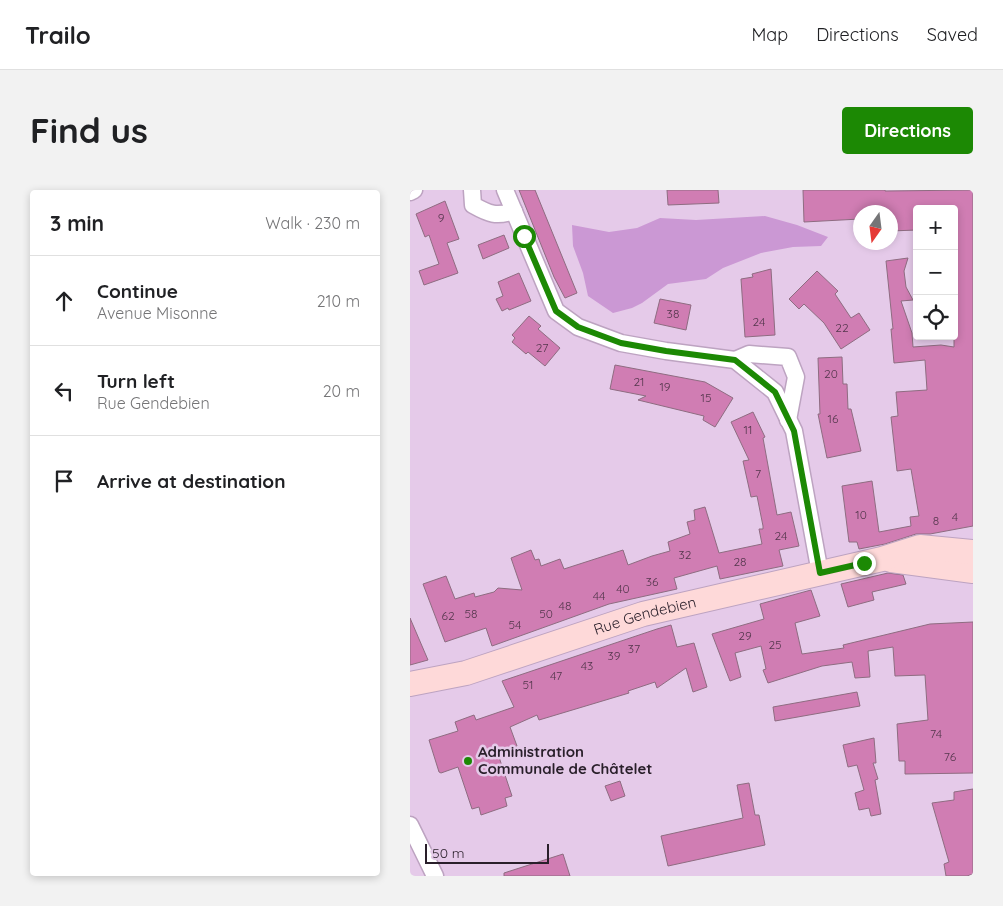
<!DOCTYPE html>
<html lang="en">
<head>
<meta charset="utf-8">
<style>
	body { margin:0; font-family:Quicksand,sans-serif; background:#f2f2f2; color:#202124 }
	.controls { position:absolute; right:15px; top:15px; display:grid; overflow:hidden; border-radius:5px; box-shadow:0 2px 8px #0003 }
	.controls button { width:45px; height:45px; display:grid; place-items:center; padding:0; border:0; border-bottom:1px solid #e0e0e0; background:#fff; color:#202124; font:25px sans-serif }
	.compass { position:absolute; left:443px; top:15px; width:45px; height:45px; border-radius:50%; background:#fff; box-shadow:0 2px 8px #0003; rotate:194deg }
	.scale { position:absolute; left:15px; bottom:12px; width:124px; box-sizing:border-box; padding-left:5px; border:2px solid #291f2a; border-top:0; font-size:14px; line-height:18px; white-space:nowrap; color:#291f2a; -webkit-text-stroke:4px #e5cae9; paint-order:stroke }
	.stop { position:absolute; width:15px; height:15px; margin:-11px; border:4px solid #1c8904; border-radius:50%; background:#fff }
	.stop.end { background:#1c8904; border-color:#fff; box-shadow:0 1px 5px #0008 }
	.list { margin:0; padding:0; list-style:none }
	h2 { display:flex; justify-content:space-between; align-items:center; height:65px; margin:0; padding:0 20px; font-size:21px }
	h2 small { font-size:16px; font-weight:400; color:#757577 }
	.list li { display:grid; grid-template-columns:32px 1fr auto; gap:15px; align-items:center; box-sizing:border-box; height:90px; padding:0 20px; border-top:1px solid #e0e0e0 }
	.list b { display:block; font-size:19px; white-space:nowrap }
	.list p { margin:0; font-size:16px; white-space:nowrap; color:#757577 }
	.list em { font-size:16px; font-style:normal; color:#757577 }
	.icon { flex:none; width:28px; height:28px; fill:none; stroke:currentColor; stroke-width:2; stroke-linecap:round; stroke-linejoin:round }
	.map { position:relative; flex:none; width:563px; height:686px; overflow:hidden; border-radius:5px }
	header { display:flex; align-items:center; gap:30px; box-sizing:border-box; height:70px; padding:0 25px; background:#fff; border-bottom:1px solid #e0e0e0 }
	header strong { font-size:24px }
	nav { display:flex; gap:28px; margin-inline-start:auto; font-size:18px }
	.intro { display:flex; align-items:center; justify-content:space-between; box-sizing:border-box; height:120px; padding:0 30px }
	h1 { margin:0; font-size:35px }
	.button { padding:12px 22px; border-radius:5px; background:#1c8904; color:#fff; font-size:18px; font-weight:700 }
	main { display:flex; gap:30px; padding:0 30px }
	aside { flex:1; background:#fff; border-radius:5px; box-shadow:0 2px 8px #0003 }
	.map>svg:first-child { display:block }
</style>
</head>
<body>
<header>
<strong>Trailo</strong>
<nav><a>Map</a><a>Directions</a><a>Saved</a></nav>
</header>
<div class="intro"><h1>Find us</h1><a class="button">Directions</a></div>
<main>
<aside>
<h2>3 min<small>Walk · 230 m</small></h2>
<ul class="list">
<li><svg class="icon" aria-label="ahead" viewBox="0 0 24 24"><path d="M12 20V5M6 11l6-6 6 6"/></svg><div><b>Continue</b><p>Avenue Misonne</p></div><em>210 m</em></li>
<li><svg class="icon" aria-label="left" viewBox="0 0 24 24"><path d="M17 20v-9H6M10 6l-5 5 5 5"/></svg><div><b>Turn left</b><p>Rue Gendebien</p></div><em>20 m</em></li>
<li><svg class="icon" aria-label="arrive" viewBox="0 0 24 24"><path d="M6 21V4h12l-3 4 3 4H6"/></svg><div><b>Arrive at destination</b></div></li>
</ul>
</aside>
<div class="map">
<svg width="563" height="686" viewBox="0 0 563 686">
	<rect width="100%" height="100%" fill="#e5cae9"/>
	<polygon fill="#cb98d4" points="355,26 387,35 418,47 411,56 383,57 351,63 313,78 296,89 258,94 232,113 222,118 203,123 178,106 173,83 163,56 162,35 199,42 227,38 250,28 286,30"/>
	<g fill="#d07db3" stroke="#8e6c81">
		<polygon points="109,0 125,0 167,103 155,108 144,87"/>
		<polygon points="257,0 308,0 309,13 258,15"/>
		<polygon points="393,0 475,0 475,1 563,0 563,336 520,344 506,344 475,354 449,359 447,352 439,352 432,296 462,291 469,342 501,336 500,327 509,326 501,279 487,281 481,227 488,226 486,202 517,200 515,170 484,173 481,139 483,139 476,71 498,68 494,81 496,97 503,110 491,111 502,143 503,157 531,155 544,157 544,19 507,19 507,40 480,41 480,22 450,22 450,29 394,32"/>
		<polygon points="35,11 49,49 37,53 48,83 14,95 9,81 29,74 19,45 15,47 6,24"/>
		<polygon points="94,45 99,58 73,69 68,55"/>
		<polygon points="361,79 365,145 335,147 331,89 343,87 342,84"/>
		<polygon points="407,81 428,101 425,104 441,128 449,123 460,140 431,159 414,133 394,114 389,119 379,109"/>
		<polygon points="109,83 121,111 99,120 98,118 92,121 86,109 93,106 88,92"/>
		<polygon points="250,109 281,115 276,140 244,133"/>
		<polygon points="119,126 131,136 128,139 150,158 135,176 118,162 116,164 102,152 105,148 102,145"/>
		<polygon points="432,167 433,194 437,194 438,219 441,219 451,261 417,268 408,224 410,224 408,168"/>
		<polygon points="205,175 295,192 323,208 305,237 293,230 294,226 228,210 236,206 200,199"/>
		<polygon points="343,222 355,247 353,248 367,325 381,322 389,356 369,360 373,376 310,389 307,376 264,388 267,399 199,414 82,456 76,438 35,452 13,394 36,386 45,409 64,403 65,407 84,402 88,398 112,400 101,368 121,360 125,370 129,369 131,376 150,369 154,379 213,360 218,375 242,366 260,361 258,352 280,344 277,332 285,330 284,320 295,317 309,363 352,354 349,339 353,339 353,336 347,306 341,307 333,271 339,270 321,232"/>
		<polygon points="478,383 493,385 496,394 462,402 464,410 438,417 431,394"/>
		<polygon points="401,400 410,426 385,433 392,464 434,458 433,455 520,434 563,432 563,583 495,584 495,571 489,571 487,534 518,530 515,485 485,486 483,457 458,461 460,487 445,488 442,472 412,476 358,493 353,480 356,479 351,456 325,463 331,487 320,491 302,444 354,429 350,414"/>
		<polygon points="0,428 18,470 0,475"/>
		<polygon points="261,435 267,457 284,453 297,497 283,502 276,478 247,498 245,492 218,501 219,503 129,530 127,525 100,537 107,556 105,557 105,559 88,564 102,606 95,608 97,616 71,625 69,617 62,619 48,577 31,583 29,582 19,550 48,541 45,532 64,525 66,530 104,517 92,491 247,439"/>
		<polygon points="447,502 450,516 365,531 363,517"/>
		<polygon points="464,548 466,573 463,573 468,589 465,590 471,624 461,626 459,618 449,620 445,603 454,600 447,575 438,577 433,555"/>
		<polygon points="210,591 215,606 201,611 195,596"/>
		<polygon points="339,593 345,625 349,625 355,655 258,676 251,646 333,628 327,595"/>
		<polygon points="563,599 563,684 557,686 536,686 534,674 539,672 522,613 544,610 544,602"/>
		<polygon points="153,664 160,686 94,686 94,683"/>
	</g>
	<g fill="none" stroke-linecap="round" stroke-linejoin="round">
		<defs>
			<g id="minor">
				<path d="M62,0l1,15c16,9 23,12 41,6"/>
				<polyline points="95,0 146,121 168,137 211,153 256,161 325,170 365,202 384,241 410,383"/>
				<polyline points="0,2 4,0"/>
				<polyline points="325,170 339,164 378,167 386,187 378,230"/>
				<polyline points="0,635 25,686"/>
			</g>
			<g id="secondary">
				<polyline points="481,370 563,381"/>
				<path id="s1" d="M0,494l56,-11 177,-59 239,-55 38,-12 53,5"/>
			</g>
		</defs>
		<use href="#minor" stroke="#bda3c1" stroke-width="19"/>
		<use href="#secondary" stroke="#bda3c1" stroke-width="26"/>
		<use href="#minor" stroke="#fff" stroke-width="16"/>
		<use href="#secondary" stroke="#fed9d9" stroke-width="24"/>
	</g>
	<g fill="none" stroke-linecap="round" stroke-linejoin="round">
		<polyline stroke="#1c8904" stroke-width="6" points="114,46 146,121 168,137 211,153 256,161 325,170 365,202 384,241 410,383 454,373"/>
	</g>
	<circle fill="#1c8904" stroke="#e5cae9" stroke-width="2" cx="58" cy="571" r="5"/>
	<g text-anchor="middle" stroke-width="5" stroke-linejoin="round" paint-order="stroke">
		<g font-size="12" fill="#53364c">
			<text x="31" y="32">9</text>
			<text x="263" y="128">38</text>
			<text x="349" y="136">24</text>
			<text x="432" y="142">22</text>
			<text x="132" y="162">27</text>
			<text x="421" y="188">20</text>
			<text x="229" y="196">21</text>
			<text x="255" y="201">19</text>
			<text x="296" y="212">15</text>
			<text x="423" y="233">16</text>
			<text x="338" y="244">11</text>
			<text x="348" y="288">7</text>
			<text x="451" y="329">10</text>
			<text x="545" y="331">4</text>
			<text x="526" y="335">8</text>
			<text x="371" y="350">24</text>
			<text x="275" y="369">32</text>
			<text x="330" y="376">28</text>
			<text x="242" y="396">36</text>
			<text x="213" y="403">40</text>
			<text x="189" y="410">44</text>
			<text x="155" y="420">48</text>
			<text x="61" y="428">58</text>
			<text x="136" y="428">50</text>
			<text x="38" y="430">62</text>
			<text x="105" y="439">54</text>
			<text x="335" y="450">29</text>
			<text x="365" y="459">25</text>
			<text x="224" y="463">37</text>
			<text x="204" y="470">39</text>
			<text x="177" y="480">43</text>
			<text x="146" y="490">47</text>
			<text x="118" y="499">51</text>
			<text x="526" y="548">74</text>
			<text x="540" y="571">76</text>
		</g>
		<g font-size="15" fill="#291f2a" stroke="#e5cae9">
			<text dy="5" stroke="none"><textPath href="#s1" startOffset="245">Rue Gendebien</textPath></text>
		</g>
		<g font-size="15" font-weight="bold" fill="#291f2a" stroke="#e5cae9" text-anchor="start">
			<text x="68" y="567">Administration<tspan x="68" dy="17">Communale de Châtelet</tspan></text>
		</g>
	</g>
</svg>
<div class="controls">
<button>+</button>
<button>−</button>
<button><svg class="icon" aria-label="locate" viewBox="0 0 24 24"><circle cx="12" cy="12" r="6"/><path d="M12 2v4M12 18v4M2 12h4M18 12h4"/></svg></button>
</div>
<svg class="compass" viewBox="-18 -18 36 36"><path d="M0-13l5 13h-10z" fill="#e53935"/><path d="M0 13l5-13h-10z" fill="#757577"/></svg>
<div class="scale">50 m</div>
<div class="stop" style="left:114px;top:46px"></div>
<div class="stop end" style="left:454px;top:373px"></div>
</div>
</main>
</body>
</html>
